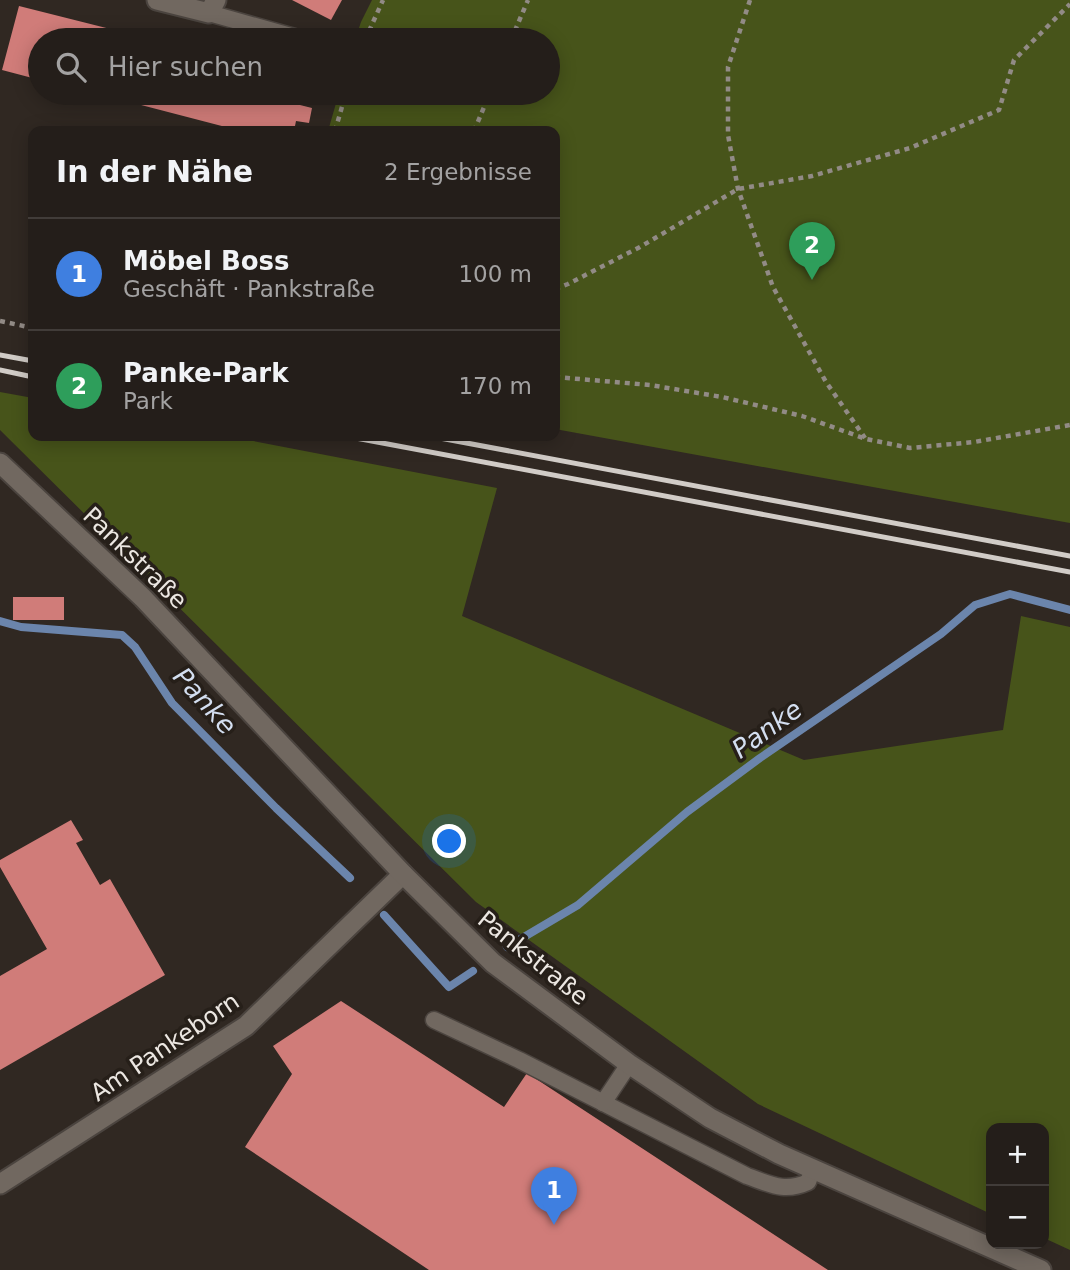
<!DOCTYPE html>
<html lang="de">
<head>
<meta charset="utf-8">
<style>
	body { margin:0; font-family:"DejaVu Sans",sans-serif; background:#302b27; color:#f1f3f6 }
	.controls { position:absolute; right:21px; bottom:21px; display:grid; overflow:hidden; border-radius:14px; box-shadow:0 4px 18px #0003 }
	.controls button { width:63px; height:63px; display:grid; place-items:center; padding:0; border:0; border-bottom:2px solid #413c39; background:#241e1a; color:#f1f3f6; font:35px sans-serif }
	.you { position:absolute; left:450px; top:842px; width:24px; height:24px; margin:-18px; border:5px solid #fff; border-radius:50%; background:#1a73e8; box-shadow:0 0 0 10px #1a73e833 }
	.badge { display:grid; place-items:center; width:46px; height:46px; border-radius:50%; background:#f690d0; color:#fff; font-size:23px; font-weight:700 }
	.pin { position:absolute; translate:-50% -58px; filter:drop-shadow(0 2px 4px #0008) }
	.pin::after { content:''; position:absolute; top:37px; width:24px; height:21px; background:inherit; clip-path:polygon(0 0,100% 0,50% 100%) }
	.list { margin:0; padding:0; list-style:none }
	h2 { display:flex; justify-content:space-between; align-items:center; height:91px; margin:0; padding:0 28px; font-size:30px }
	h2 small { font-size:23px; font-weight:400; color:#a3a2a2 }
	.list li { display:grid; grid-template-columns:46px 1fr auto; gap:21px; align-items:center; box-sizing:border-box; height:112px; padding:0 28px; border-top:2px solid #413c39 }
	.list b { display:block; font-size:26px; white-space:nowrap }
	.list p { margin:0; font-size:23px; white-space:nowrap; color:#a3a2a2 }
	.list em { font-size:23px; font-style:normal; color:#a3a2a2 }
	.icon { flex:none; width:38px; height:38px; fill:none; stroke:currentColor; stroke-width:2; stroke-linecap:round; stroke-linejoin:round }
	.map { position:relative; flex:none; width:1070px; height:1270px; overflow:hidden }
	.search { position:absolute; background:#241e1a; box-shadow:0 4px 18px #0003; left:28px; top:28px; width:532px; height:77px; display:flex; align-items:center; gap:18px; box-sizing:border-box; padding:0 24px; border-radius:38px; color:#a3a2a2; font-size:26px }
	.panel { position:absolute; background:#241e1a; box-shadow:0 4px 18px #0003; left:28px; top:126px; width:532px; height:315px; border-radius:14px }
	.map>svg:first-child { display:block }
</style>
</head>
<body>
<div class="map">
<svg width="1070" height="1270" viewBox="0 0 1070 1270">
	<rect width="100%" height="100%" fill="#302822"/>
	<g fill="#47541a">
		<polygon points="372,0 1070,0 1070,523 555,429 555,131 328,131 339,93 548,93 548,40 355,40 361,22"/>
		<polygon points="0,392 33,398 33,436 227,436 497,488 462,616 804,760 1003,730 1021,616 1070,627 1070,1250 1044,1238 1044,1128 991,1128 991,1214 758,1104 476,902 0,430"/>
	</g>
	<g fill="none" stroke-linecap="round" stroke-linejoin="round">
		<g stroke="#6b85ac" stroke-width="8">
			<polyline points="0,621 21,627 122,635 135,647 172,703 276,808 350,878"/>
			<polyline points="384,915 449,987 473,971"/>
			<polyline points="507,947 578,905 687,812 760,758 941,634 975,605 1010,594 1070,610"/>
		</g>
	</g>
	<g fill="#d07c79">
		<polygon points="292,0 342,0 331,20"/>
		<polygon points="19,6 150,39 150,40 40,40 40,80 2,70"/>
		<polygon points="95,93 303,93 300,105 312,108 309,123 296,121 294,131 241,131"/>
		<rect x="13" y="597" width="51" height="23"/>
		<polygon points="71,820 83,840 76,843 100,885 110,879 165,975 0,1070 0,976 47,949 0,867 0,860"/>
		<polygon points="341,1001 504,1107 527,1073 828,1270 429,1270 245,1147 292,1074 273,1046"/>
	</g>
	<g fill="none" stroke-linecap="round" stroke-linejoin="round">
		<defs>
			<g id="service">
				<polyline points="209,13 305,40"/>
				<path d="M434,1020l85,40 228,116c23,8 37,17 61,6l5,-13"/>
				<polyline points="603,1103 629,1064"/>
			</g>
			<g id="minor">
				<polyline points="157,0 209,13 216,0"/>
				<polyline points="0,1184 246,1026 403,874"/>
			</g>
			<polyline id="tertiary" points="0,463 143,598 403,874 493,963 629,1064 710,1118 779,1154 1041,1270"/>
		</defs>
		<use href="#service" stroke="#4b443f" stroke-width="19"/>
		<use href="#minor" stroke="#4b443f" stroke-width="23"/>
		<use href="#tertiary" stroke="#4b443f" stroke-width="23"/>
		<g stroke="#928b86" stroke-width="4.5" stroke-dasharray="5 5" stroke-linecap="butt">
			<polyline points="750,0 728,67 728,135 738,189 773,287 826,382 865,438"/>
			<polyline points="365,40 383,0"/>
			<polyline points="511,40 528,0"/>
			<polyline points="335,131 346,93"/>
			<polyline points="474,131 490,93"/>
			<polyline points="555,289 568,284 640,247 738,189 812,176 910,148 999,110 1014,60 1070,4"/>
			<polyline points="0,321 33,328"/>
			<polyline points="555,377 650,385 722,397 802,416 866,439 910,448 974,442 1070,425"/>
		</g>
		<use href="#service" stroke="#716860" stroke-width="16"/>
		<use href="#minor" stroke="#716860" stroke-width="19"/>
		<use href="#tertiary" stroke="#716860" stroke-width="19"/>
		<g stroke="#d1ccc7" stroke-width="5">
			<polyline points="0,355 33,361"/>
			<polyline points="0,370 33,377"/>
			<polyline points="345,436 1070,572"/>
			<polyline points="429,436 1070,556"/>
		</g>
	</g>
	<g text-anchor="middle" stroke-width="7" stroke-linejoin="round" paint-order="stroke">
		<g font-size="24" fill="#ece7e2" stroke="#261f19">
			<text transform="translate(135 558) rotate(44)" y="8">Pankstraße</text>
			<text transform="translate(533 958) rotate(39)" y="8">Pankstraße</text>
			<text transform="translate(165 1047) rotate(-34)" y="8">Am Pankeborn</text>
		</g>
		<g font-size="26" font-style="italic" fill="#d3def0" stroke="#261f19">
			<text transform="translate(205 701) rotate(48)" y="9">Panke</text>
			<text transform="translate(767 729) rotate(-36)" y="9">Panke</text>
		</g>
	</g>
</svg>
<div class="controls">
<button>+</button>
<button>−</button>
</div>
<div class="you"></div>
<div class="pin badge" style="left:554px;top:1225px;background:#3f7fe0">1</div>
<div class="pin badge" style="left:812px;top:280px;background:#2e9e5b">2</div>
<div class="search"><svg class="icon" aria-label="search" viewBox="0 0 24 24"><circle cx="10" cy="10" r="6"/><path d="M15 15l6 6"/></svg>Hier suchen</div>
<section class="panel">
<h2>In der Nähe<small>2 Ergebnisse</small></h2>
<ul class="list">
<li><span class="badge" style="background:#3f7fe0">1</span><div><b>Möbel Boss</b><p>Geschäft · Pankstraße</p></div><em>100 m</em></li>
<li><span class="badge" style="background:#2e9e5b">2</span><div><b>Panke-Park</b><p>Park</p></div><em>170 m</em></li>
</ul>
</section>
</div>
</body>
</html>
